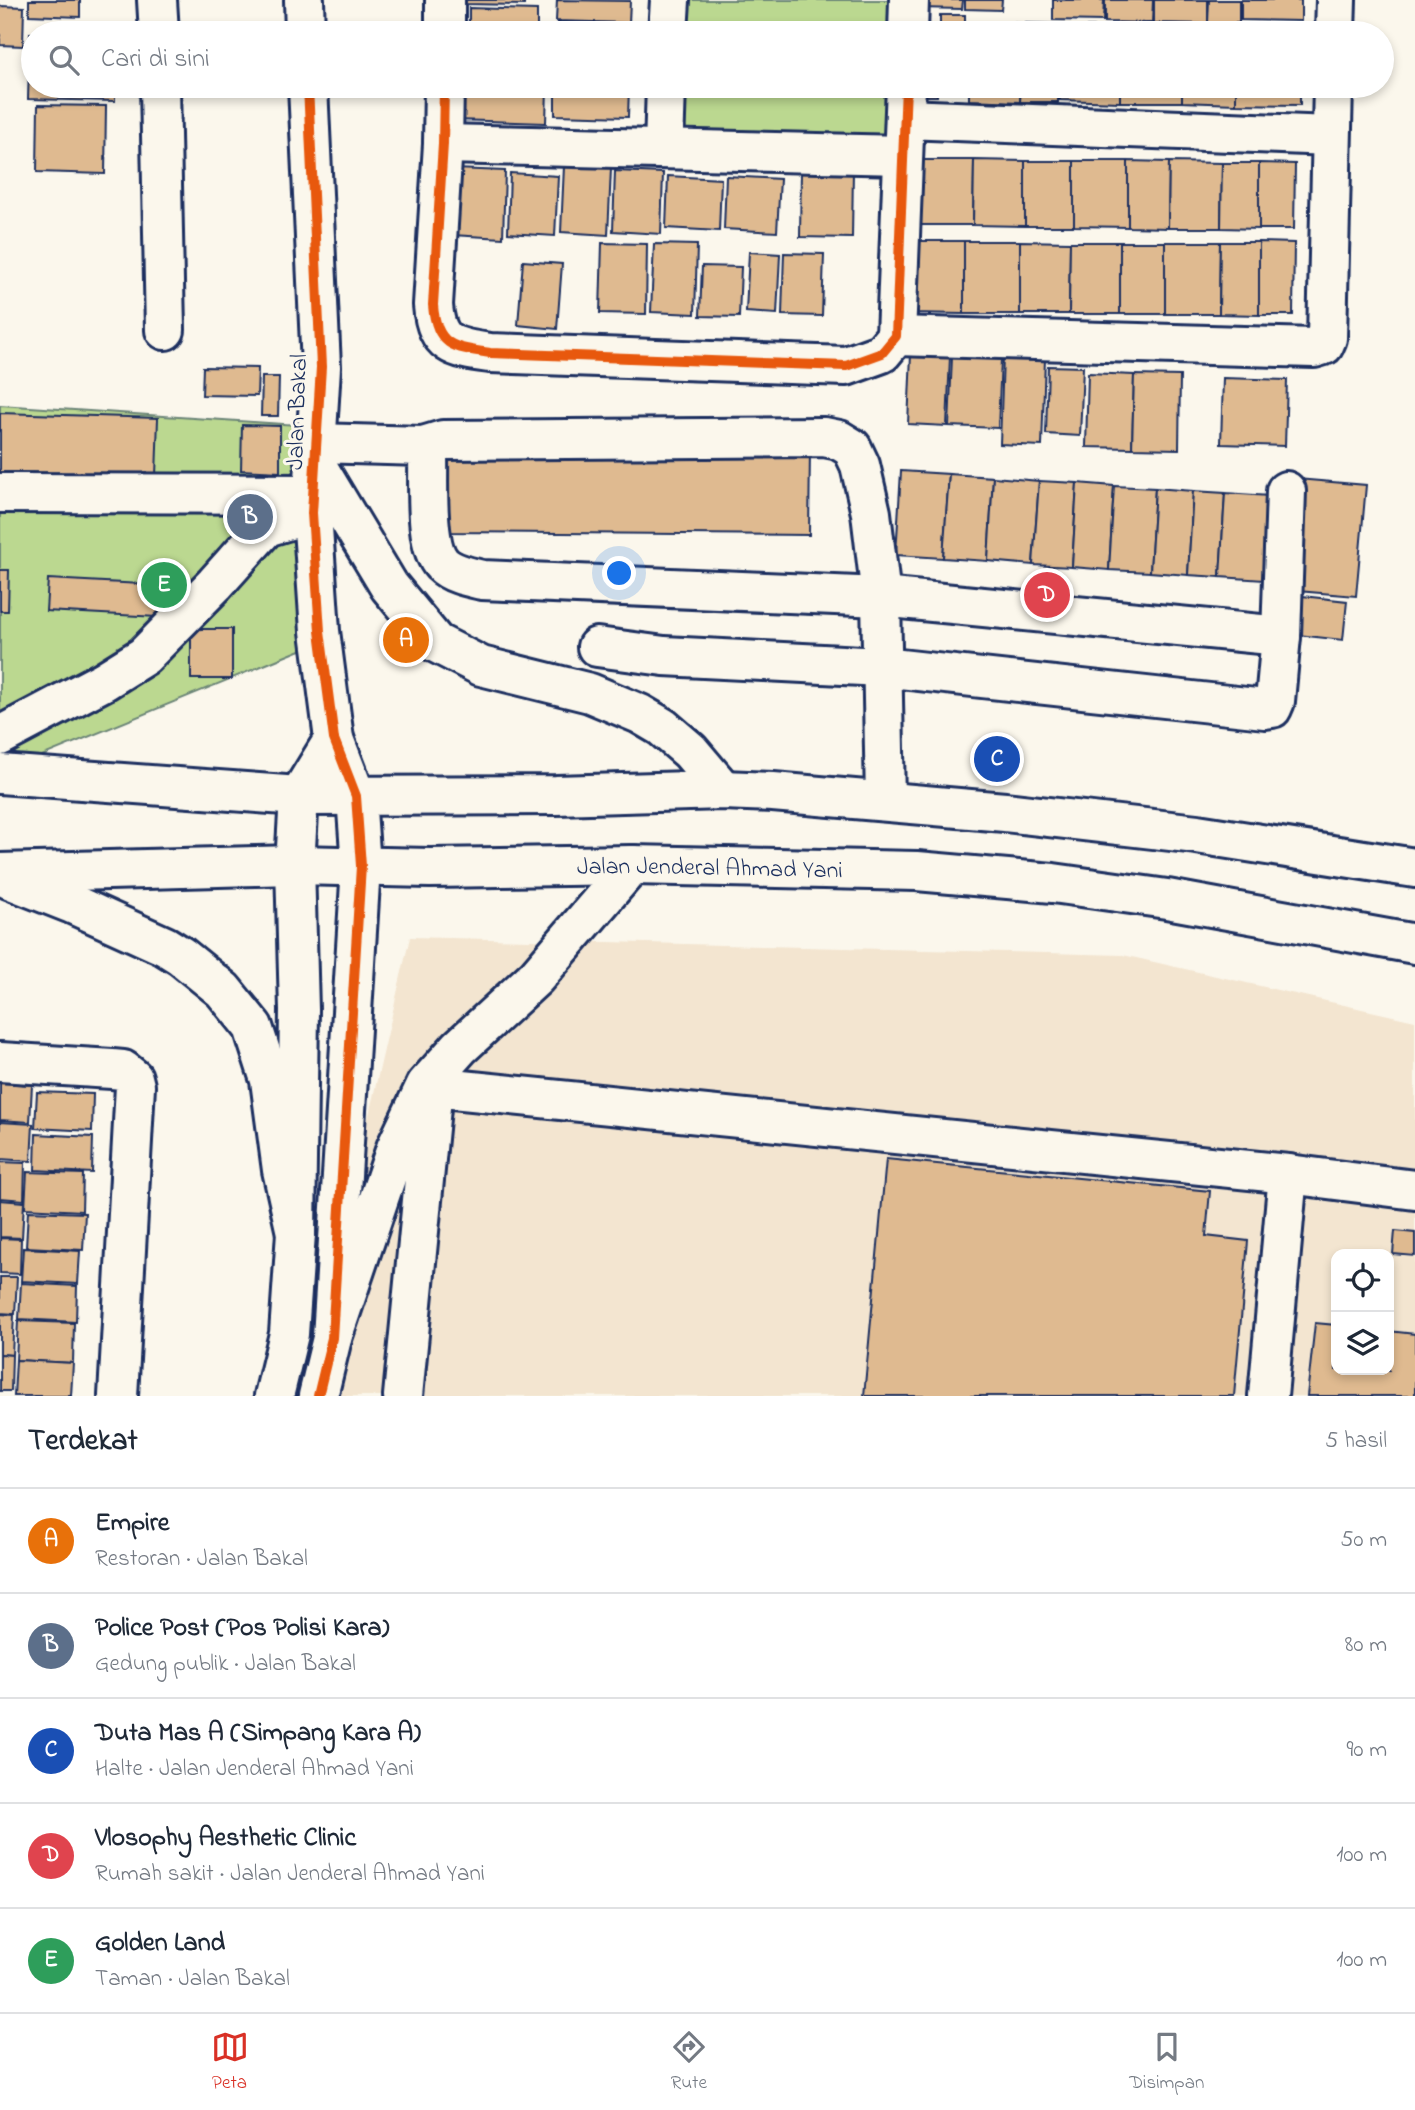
<!DOCTYPE html>
<html lang="id">
<head>
<meta charset="utf-8">
<style>
	body { margin:0; font-family:"Indie Flower",sans-serif; background:#f6f6f7; color:#1f2937 }
	.controls { position:absolute; right:21px; bottom:21px; display:grid; overflow:hidden; border-radius:14px; box-shadow:0 4px 10px #0003 }
	.controls button { width:63px; height:63px; display:grid; place-items:center; padding:0; border:0; border-bottom:2px solid #e0e1e3; background:#fff; color:#1f2937; font:35px sans-serif }
	.you { position:absolute; left:620px; top:574px; width:24px; height:24px; margin:-18px; border:5px solid #fff; border-radius:50%; background:#1a73e8; box-shadow:0 0 0 10px #1a73e833 }
	.badge { display:grid; place-items:center; width:46px; height:46px; border-radius:50%; background:#d93025; color:#fff; font-size:23px; font-weight:700 }
	.pin { position:absolute; translate:-50% -50%; border:4px solid #fff; box-shadow:0 2px 7px #0006 }
	.list { margin:0; padding:0; list-style:none }
	h2 { display:flex; justify-content:space-between; align-items:center; height:91px; margin:0; padding:0 28px; font-size:30px }
	h2 small { font-size:23px; font-weight:400; color:#747a83 }
	.list li { display:grid; grid-template-columns:46px 1fr auto; gap:21px; align-items:center; box-sizing:border-box; height:105px; padding:0 28px; border-top:2px solid #e0e1e3 }
	.list b { display:block; font-size:26px; white-space:nowrap }
	.list p { margin:0; font-size:23px; white-space:nowrap; color:#747a83 }
	.list em { font-size:23px; font-style:normal; color:#747a83 }
	.icon { flex:none; width:38px; height:38px; fill:none; stroke:currentColor; stroke-width:2; stroke-linecap:round; stroke-linejoin:round }
	.map { position:relative; flex:none; width:1415px; height:1396px; overflow:hidden }
	.search { position:absolute; background:#fff; box-shadow:0 4px 10px #0003; left:21px; right:21px; top:21px; height:77px; display:flex; align-items:center; gap:18px; box-sizing:border-box; padding:0 24px; border-radius:38px; color:#747a83; font-size:26px }
	.sheet { height:616px; background:#fff }
	nav { display:flex; justify-content:space-around; align-items:center; box-sizing:border-box; height:98px; border-top:2px solid #e0e1e3; background:#fff; font-size:19px; color:#747a83 }
	nav a { display:grid; justify-items:center; gap:4px }
	nav .on { color:#d93025 }
	.map>svg:first-child { display:block }
</style>
</head>
<body>
<div class="map">
<svg width="1415" height="1396" viewBox="0 0 1415 1396">
	<rect width="100%" height="100%" fill="#fbf7ec"/>
	<filter id="ink" filterUnits="userSpaceOnUse"><feTurbulence type="fractalNoise" baseFrequency=".0143" numOctaves="2"/><feDisplacementMap in="SourceGraphic" scale="14" xChannelSelector="R" yChannelSelector="G"/><feConvolveMatrix kernelMatrix="1 2 1 2 8 2 1 2 1" color-interpolation-filters="sRGB"/></filter>
	<g filter="url(#ink)">
		<path fill="#f3e5d0" fill-rule="evenodd" d="M410,937l713,18 292,66v375h-1111zM1336,1254h53v116h-53z"/>
		<g fill="#bbd890" stroke="#6b8477" stroke-width="2">
			<polygon points="677,0 889,0 889,33 676,33"/>
			<polygon points="675,86 887,86 886,138 674,132"/>
			<polygon points="0,405 327,427 330,638 0,773"/>
		</g>
		<g fill="#dfba90" stroke="#1b2f5e" stroke-width="2">
			<polygon points="29,0 80,0 80,17 29,15"/>
			<polygon points="465,0 524,0 524,5 465,4"/>
			<polygon points="557,0 630,1 629,23 556,21"/>
			<polygon points="919,0 963,0 962,9 919,8"/>
			<polygon points="965,0 1002,0 1001,10 965,9"/>
			<polygon points="1053,0 1104,0 1103,21 1053,20"/>
			<polygon points="1105,0 1153,0 1152,23 1105,22"/>
			<polygon points="1154,0 1208,0 1208,24 1154,23"/>
			<polygon points="1209,0 1239,0 1239,23 1208,23"/>
			<polygon points="1241,0 1301,0 1301,21 1241,20"/>
			<polygon points="0,6 24,7 23,46 0,45"/>
			<polygon points="469,8 537,10 537,33 469,33"/>
			<rect x="940" y="15" width="25" height="18"/>
			<polygon points="970,22 1022,23 1022,33 969,33"/>
			<polygon points="558,23 632,25 632,33 558,33"/>
			<polygon points="1022,23 1059,24 1059,33 1022,33"/>
			<polygon points="1061,27 1121,28 1121,33 1061,33"/>
			<polygon points="1121,28 1183,29 1183,33 1121,33"/>
			<polygon points="1183,29 1237,31 1237,33 1183,33"/>
			<polygon points="1237,31 1301,32 1301,33 1237,33"/>
			<polygon points="30,33 34,33 33,86 115,86 115,101 28,99"/>
			<polygon points="456,86 547,86 546,123 456,120"/>
			<polygon points="555,86 629,86 628,117 555,115"/>
			<rect x="913" y="86" width="24" height="10"/>
			<polygon points="969,86 1021,86 1020,102 969,100"/>
			<polygon points="1021,86 1058,86 1058,102 1020,102"/>
			<polygon points="1060,86 1120,86 1120,102 1060,100"/>
			<rect x="1120" y="86" width="62" height="16"/>
			<polygon points="1182,86 1236,86 1236,104 1182,102"/>
			<polygon points="1236,86 1300,86 1300,105 1236,104"/>
			<polygon points="38,105 106,106 105,174 37,172"/>
			<polygon points="918,160 974,160 973,225 917,225"/>
			<polygon points="974,160 1025,161 1025,226 973,225"/>
			<rect x="1025" y="161" width="49" height="65"/>
			<polygon points="1074,161 1128,161 1128,227 1074,226"/>
			<polygon points="1128,161 1169,162 1168,228 1128,227"/>
			<polygon points="1169,162 1222,163 1221,228 1168,228"/>
			<polygon points="1222,163 1259,163 1259,229 1221,228"/>
			<polygon points="1259,163 1295,164 1294,229 1259,229"/>
			<polygon points="564,166 611,168 608,235 561,232"/>
			<polygon points="454,169 505,171 503,238 452,235"/>
			<polygon points="801,169 853,169 852,238 800,237"/>
			<polygon points="615,171 663,173 661,234 613,231"/>
			<polygon points="510,173 558,176 555,236 508,233"/>
			<polygon points="668,176 721,179 719,231 666,228"/>
			<polygon points="726,176 780,179 777,232 724,229"/>
			<polygon points="912,241 964,241 964,314 912,313"/>
			<rect x="964" y="241" width="56" height="73"/>
			<polygon points="1020,241 1070,242 1069,314 1020,314"/>
			<polygon points="1070,242 1120,242 1120,314 1069,314"/>
			<rect x="1120" y="242" width="45" height="72"/>
			<polygon points="1165,242 1220,242 1219,314 1165,314"/>
			<polygon points="1220,242 1259,242 1259,315 1219,314"/>
			<polygon points="1259,242 1294,243 1293,315 1259,315"/>
			<polygon points="602,243 647,244 646,314 600,313"/>
			<polygon points="654,244 697,245 695,314 651,312"/>
			<polygon points="749,252 780,254 777,314 746,312"/>
			<polygon points="784,253 824,254 822,316 782,315"/>
			<polygon points="523,261 562,264 557,329 518,325"/>
			<polygon points="702,266 741,267 739,317 700,316"/>
			<polygon points="911,354 950,356 947,426 908,424"/>
			<polygon points="1003,356 1045,358 1042,446 1000,444"/>
			<polygon points="952,357 1001,359 998,428 949,426"/>
			<polygon points="1048,366 1083,367 1080,436 1046,434"/>
			<polygon points="203,367 258,368 257,396 202,395"/>
			<polygon points="1088,373 1134,375 1132,448 1086,447"/>
			<polygon points="1134,375 1180,376 1179,449 1132,448"/>
			<polygon points="262,377 279,377 278,416 261,416"/>
			<polygon points="1223,378 1287,380 1285,446 1221,444"/>
			<polygon points="0,413 158,418 156,476 0,472"/>
			<polygon points="242,425 280,426 280,472 241,470"/>
			<polygon points="443,445 810,448 809,535 443,532"/>
			<polygon points="901,471 949,474 943,558 896,555"/>
			<polygon points="949,474 993,477 988,561 943,558"/>
			<polygon points="993,477 1039,481 1033,565 988,561"/>
			<polygon points="1297,479 1366,485 1356,596 1286,590"/>
			<polygon points="1039,481 1077,483 1072,567 1033,565"/>
			<polygon points="1077,483 1114,486 1109,570 1072,567"/>
			<polygon points="1114,486 1155,488 1150,572 1109,570"/>
			<polygon points="1155,488 1193,491 1188,575 1150,572"/>
			<polygon points="1193,491 1225,493 1220,577 1188,575"/>
			<polygon points="1225,493 1269,496 1264,580 1220,577"/>
			<polygon points="0,570 9,570 8,611 0,611"/>
			<polygon points="48,579 160,585 158,617 46,611"/>
			<polygon points="1293,595 1347,601 1343,640 1289,634"/>
			<rect x="191" y="629" width="41" height="50"/>
			<polygon points="0,1083 32,1085 30,1122 0,1120"/>
			<polygon points="37,1092 93,1094 92,1131 35,1128"/>
			<polygon points="0,1122 33,1124 31,1161 0,1159"/>
			<polygon points="36,1134 93,1137 92,1173 35,1170"/>
			<polygon points="886,1159 1210,1191 1206,1236 1248,1241 1234,1396 864,1396"/>
			<polygon points="0,1162 25,1163 24,1200 0,1198"/>
			<polygon points="27,1172 83,1174 82,1211 25,1208"/>
			<polygon points="0,1200 24,1202 22,1238 0,1237"/>
			<polygon points="28,1211 85,1213 83,1250 26,1247"/>
			<polygon points="1395,1231 1415,1233 1415,1256 1393,1254"/>
			<polygon points="0,1238 21,1239 20,1274 0,1273"/>
			<polygon points="23,1248 80,1251 78,1284 21,1281"/>
			<polygon points="0,1277 17,1277 15,1314 0,1313"/>
			<polygon points="21,1283 77,1286 76,1322 19,1319"/>
			<polygon points="0,1314 14,1315 12,1355 0,1354"/>
			<polygon points="18,1321 74,1323 73,1363 16,1360"/>
			<polygon points="1315,1323 1336,1325 1336,1370 1389,1370 1389,1331 1415,1334 1415,1396 1307,1396"/>
			<polygon points="0,1354 12,1355 11,1391 0,1391"/>
			<polygon points="16,1360 73,1363 71,1396 14,1396"/>
		</g>
		<g fill="none" stroke-linecap="round" stroke-linejoin="round">
			<defs>
				<g id="minor">
					<polyline points="157,0 159,33"/>
					<polyline points="304,0 305,33"/>
					<polyline points="445,33 445,0"/>
					<polyline points="668,33 670,0"/>
					<polyline points="908,33 909,0"/>
					<polyline points="1335,33 1336,0"/>
					<polyline points="160,86 165,330"/>
					<polyline points="308,86 321,367 312,513 320,631 334,739 356,796 361,866 332,1338 318,1396"/>
					<path d="M444,86l-1,58 -10,161c3,41 21,43 57,48l356,13 36,-13 14,-17 10,-250"/>
					<polyline points="905,119 1331,136"/>
					<polyline points="443,144 903,155"/>
					<polyline points="664,148 666,86"/>
					<polyline points="896,336 1314,348 1324,345 1327,338 1333,86"/>
					<path d="M315,443l108,3 5,11c1,26 -4,88 14,107 10,10 27,13 40,16l399,17 400,39"/>
					<polyline points="423,446 443,440 824,437 839,440 852,448 860,465 871,513 881,597 885,801"/>
					<polyline points="0,493 314,494"/>
					<polyline points="597,647 664,656 882,667 1265,709 1272,708 1275,701 1281,636 1286,491"/>
					<polyline points="0,1062 112,1069 123,1070 133,1078 135,1086 118,1396"/>
					<polyline points="274,1396 289,1334 296,1233 299,1010 295,865 299,796 334,739"/>
					<polyline points="403,1396 433,1087 1288,1174 1415,1190"/>
					<polyline points="1268,1396 1288,1174"/>
				</g>
				<g id="highway">
					<polyline points="314,461 389,586 436,643 481,666 590,693 640,714 662,727 690,751 723,790"/>
					<polyline points="0,736 104,681 144,656 215,584 266,527 312,513"/>
					<polyline points="0,774 299,796 556,795 723,790 773,792 1005,812 1197,834 1415,868"/>
					<path id="s1" d="M0,873l295,-8 135,3 202,-3 285,6 136,12 114,16 248,45"/>
					<polyline points="9,879 70,903 165,946 181,956 223,990 253,1027 270,1080 282,1170 296,1233"/>
					<polyline points="332,1338 396,1148 426,1085 460,1047 536,977 632,865"/>
				</g>
			</defs>
			<use href="#minor" stroke="#1b2f5e" stroke-width="44"/>
			<use href="#highway" stroke="#1b2f5e" stroke-width="44"/>
			<use href="#minor" stroke="#fbf7ec" stroke-width="38"/>
			<use href="#highway" stroke="#fbf7ec" stroke-width="38"/>
			<defs>
				<g id="cycleway">
					<polyline points="308,86 321,367 312,513 320,631 334,739 356,796 361,866 332,1338 318,1396"/>
					<path d="M444,86l-1,58 -10,161c3,41 21,43 57,48l356,13 36,-13 14,-17 10,-250"/>
				</g>
			</defs>
			<use href="#cycleway" stroke="#fbf7ec" stroke-width="15"/>
			<use href="#cycleway" stroke="#e8590c" stroke-width="10"/>
		</g>
	</g>
	<g text-anchor="middle" stroke-width="6" stroke-linejoin="round" paint-order="stroke">
		<g font-size="24" fill="#1b2f5e" stroke="#fbf7ec">
			<text transform="translate(296 412) rotate(-88)" y="8">Jalan Bakal</text>
			<text dy="8" stroke="none"><textPath href="#s1" startOffset="710">Jalan Jenderal Ahmad Yani</textPath></text>
		</g>
	</g>
</svg>
<div class="controls">
<button><svg class="icon" aria-label="locate" viewBox="0 0 24 24"><circle cx="12" cy="12" r="6"/><path d="M12 2v4M12 18v4M2 12h4M18 12h4"/></svg></button>
<button><svg class="icon" aria-label="layers" viewBox="0 0 24 24"><path d="M12 4l9 5-9 5-9-5zM3 14l9 5 9-5"/></svg></button>
</div>
<div class="you"></div>
<div class="pin badge" style="left:406px;top:640px;background:#e8710a">A</div>
<div class="pin badge" style="left:250px;top:517px;background:#5c6f8a">B</div>
<div class="pin badge" style="left:997px;top:759px;background:#1a4fb4">C</div>
<div class="pin badge" style="left:1047px;top:595px;background:#e0444e">D</div>
<div class="pin badge" style="left:164px;top:585px;background:#2e9e5b">E</div>
<div class="search"><svg class="icon" aria-label="search" viewBox="0 0 24 24"><circle cx="10" cy="10" r="6"/><path d="M15 15l6 6"/></svg>Cari di sini</div>
</div>
<section class="sheet">
<h2>Terdekat<small>5 hasil</small></h2>
<ul class="list">
<li><span class="badge" style="background:#e8710a">A</span><div><b>Empire</b><p>Restoran · Jalan Bakal</p></div><em>50 m</em></li>
<li><span class="badge" style="background:#5c6f8a">B</span><div><b>Police Post (Pos Polisi Kara)</b><p>Gedung publik · Jalan Bakal</p></div><em>80 m</em></li>
<li><span class="badge" style="background:#1a4fb4">C</span><div><b>Duta Mas A (Simpang Kara A)</b><p>Halte · Jalan Jenderal Ahmad Yani</p></div><em>90 m</em></li>
<li><span class="badge" style="background:#e0444e">D</span><div><b>Vlosophy Aesthetic Clinic</b><p>Rumah sakit · Jalan Jenderal Ahmad Yani</p></div><em>100 m</em></li>
<li><span class="badge" style="background:#2e9e5b">E</span><div><b>Golden Land</b><p>Taman · Jalan Bakal</p></div><em>100 m</em></li>
</ul>
</section>
<nav>
<a class="on"><svg class="icon" aria-label="map" viewBox="0 0 24 24"><path d="M3 6l6-2 6 2 6-2v14l-6 2-6-2-6 2zM9 4v14M15 6v14"/></svg>Peta</a>
<a><svg class="icon" aria-label="directions" viewBox="0 0 24 24"><path d="M12 3l9 9-9 9-9-9zM9 14v-3h6M13 9l2 2-2 2"/></svg>Rute</a>
<a><svg class="icon" aria-label="saved" viewBox="0 0 24 24"><path d="M7 4h10v16l-5-4-5 4z"/></svg>Disimpan</a>
</nav>
</body>
</html>
